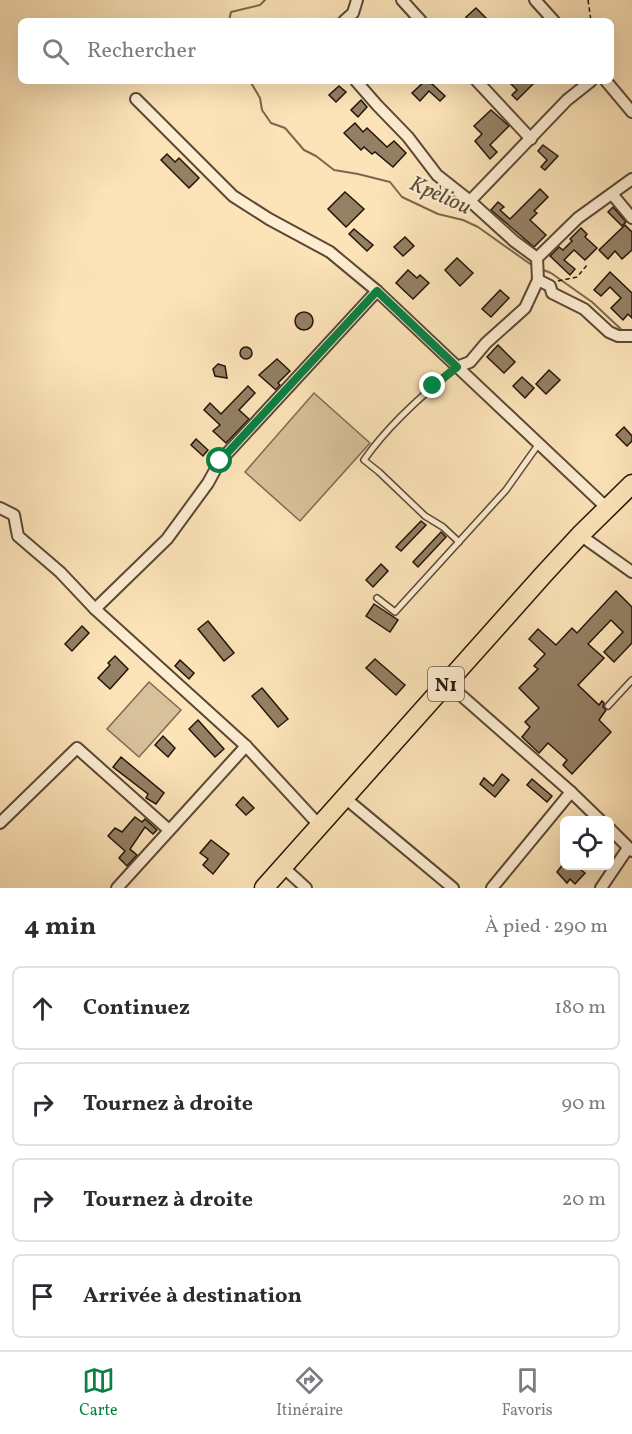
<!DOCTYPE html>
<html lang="fr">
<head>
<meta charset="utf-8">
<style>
	body { margin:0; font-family:Vollkorn,serif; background:#f7f7f7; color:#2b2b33 }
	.controls { position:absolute; right:18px; bottom:18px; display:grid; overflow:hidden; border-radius:9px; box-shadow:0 6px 24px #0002 }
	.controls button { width:54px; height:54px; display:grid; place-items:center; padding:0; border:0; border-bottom:2px solid #e1e1e2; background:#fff; color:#2b2b33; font:30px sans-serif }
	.stop { position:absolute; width:18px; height:18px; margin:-14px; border:4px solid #0b8043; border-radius:50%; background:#fff }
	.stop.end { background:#0b8043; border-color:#fff; box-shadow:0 2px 6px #0008 }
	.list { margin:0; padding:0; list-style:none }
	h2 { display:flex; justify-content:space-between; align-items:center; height:78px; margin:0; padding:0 24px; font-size:26px }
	h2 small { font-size:20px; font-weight:400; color:#7c7c81 }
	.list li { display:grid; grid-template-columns:39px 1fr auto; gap:18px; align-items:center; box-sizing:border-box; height:84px; margin:0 12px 12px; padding:0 12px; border:2px solid #e1e1e2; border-radius:9px }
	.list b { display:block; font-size:22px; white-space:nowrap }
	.list em { font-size:20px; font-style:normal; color:#7c7c81 }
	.icon { flex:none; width:33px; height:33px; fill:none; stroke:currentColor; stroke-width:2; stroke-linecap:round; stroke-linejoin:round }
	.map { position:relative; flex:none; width:632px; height:888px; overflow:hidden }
	.search { position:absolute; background:#fff; box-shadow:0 6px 24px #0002; left:18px; right:18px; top:18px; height:66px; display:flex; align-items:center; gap:15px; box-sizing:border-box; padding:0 21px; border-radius:9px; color:#7c7c81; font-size:22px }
	.sheet { height:462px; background:#fff }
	nav { display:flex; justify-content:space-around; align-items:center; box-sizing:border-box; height:84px; border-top:2px solid #e1e1e2; background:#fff; font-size:16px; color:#7c7c81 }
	nav a { display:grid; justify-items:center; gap:3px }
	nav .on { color:#0b8043 }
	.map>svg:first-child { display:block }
</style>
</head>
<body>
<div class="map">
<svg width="632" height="888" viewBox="0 0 632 888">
	<rect width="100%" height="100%" fill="#fce3b8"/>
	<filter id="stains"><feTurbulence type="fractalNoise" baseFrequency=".00333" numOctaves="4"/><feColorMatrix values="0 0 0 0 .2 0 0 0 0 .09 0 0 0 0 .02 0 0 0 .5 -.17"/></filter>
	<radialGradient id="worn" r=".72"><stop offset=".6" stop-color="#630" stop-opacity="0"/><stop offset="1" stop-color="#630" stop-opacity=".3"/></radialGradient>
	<g fill="#d7c09a" stroke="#7e6a52" stroke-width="1.5">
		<polygon points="314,393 370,443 300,521 245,472"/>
		<polygon points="149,682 181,710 139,757 107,729"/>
	</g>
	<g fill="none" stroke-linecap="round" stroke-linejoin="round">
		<g stroke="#7a674e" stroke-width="2">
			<polyline points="229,21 231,12 260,5 265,0"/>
			<polyline points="250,81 260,98 262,110 271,123 285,128 304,150 316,156 334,170 358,174 390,182 402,197 438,214 463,220 478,227 533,266"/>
			<polyline points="541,269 551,273 592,302 624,332"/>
		</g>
	</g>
	<g fill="#948064" stroke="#241509" stroke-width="1.5">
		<polygon points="476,8 489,21 470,21 466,17"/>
		<polygon points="425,81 432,84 445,96 440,101 429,91 420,101 412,93"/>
		<polygon points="508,81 536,81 517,100 512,95 517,90"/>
		<polygon points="339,86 346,92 336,102 329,95"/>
		<polygon points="361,100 367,107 358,117 351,110"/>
		<polygon points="491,110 509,126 490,145 497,152 490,159 475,141 482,134 474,126"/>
		<polygon points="355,123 363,132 367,128 387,147 394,141 406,153 393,167 375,152 372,154 364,147 361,150 344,133"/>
		<polygon points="543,145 558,156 545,170 541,167 547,160 538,151"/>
		<polygon points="167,154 175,162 179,158 199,178 189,188 161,160"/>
		<polygon points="540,189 548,197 534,211 537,213 530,220 546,235 534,247 491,210 498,202 504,207 500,210 510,219"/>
		<polygon points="345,192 364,209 346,227 328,209"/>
		<polygon points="613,207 626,222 622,226 608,212"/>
		<polygon points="625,225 632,232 632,250 622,259 615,251 608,259 599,250"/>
		<polygon points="581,228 587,234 585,237 597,248 585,260 574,250 564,260 575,269 570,275 550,256 559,247 563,250 572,241 570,239"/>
		<polygon points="354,229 373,245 367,251 349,234"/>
		<polygon points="405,237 414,246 403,256 394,247"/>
		<polygon points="457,258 473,273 460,286 445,270"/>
		<polygon points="408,270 417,278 420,275 429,283 413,299 396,283"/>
		<polygon points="610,272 632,293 632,318 628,314 623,320 611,308 621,298 610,287 601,296 594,290"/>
		<polygon points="500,290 509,298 491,317 482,309"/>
		<circle cx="304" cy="321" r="9"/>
		<polygon points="498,345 515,362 504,373 487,357"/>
		<circle cx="246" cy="353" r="6"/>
		<polygon points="277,359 290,371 278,383 280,385 276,390 259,375"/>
		<polygon points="218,364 225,366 227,378 215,376 213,369"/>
		<polygon points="549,370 560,380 546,394 536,384"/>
		<polygon points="522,377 534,388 525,398 513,386"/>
		<polygon points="248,386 255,393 239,410 249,419 226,443 213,431 220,425 204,410 210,403 221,414"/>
		<polygon points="624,427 632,436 632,441 627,446 616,435"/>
		<polygon points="196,439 208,450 203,456 191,445"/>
		<polygon points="421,521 426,525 401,551 396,547"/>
		<polygon points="441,532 446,537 418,567 413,562"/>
		<polygon points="381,564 388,571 373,587 366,580"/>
		<polygon points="616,591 632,607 632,643 614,662 604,652 623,632 611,620 588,644 604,658 578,685 599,705 602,701 604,703 603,707 606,710 599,720 611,732 572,774 563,765 567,760 548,743 539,753 522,737 530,727 525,722 539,708 519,688 538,669 534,666 545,654 529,639 538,629 556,645 572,628 577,633"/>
		<polygon points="374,604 398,620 390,632 366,616"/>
		<polygon points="208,621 234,653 224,661 198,629"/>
		<polygon points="82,626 89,633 72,651 65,644"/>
		<polygon points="115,656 128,669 110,689 98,678 110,665 108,663"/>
		<polygon points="375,659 405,685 396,695 366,668"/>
		<polygon points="180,660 194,673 189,679 175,666"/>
		<polygon points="262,688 288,719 278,727 252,696"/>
		<polygon points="198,720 224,749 215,757 189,729"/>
		<polygon points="163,736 175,748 168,757 155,745"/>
		<polygon points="121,757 164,793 156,804 146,798 148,794 113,767"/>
		<polygon points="502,774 509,780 495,797 480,784 484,778 493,786"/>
		<polygon points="532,779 552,796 547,802 527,785"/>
		<polygon points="243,797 254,808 246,815 236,805"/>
		<polygon points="135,817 142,822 145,819 157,830 153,834 145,827 130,849 137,855 127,866 119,858 125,851 108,836 115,828 122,832"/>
		<polygon points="211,840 229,854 213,874 203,865 208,859 200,853"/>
		<polygon points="564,863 564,866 576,866 585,873 575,884 570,879 567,883 557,872"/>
	</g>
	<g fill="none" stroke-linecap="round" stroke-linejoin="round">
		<defs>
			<g id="lane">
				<path d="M457,367c-34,27 -68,57 -93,93l15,12 46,44 18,11 16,15"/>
				<polyline points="377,598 395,612 506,490 538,445"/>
				<polyline points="608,706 632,680"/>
			</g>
			<g id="street">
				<polyline points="402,0 421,21"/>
				<polyline points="535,0 554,21"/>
				<polyline points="344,21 353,13 357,0"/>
				<polyline points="356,81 377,105 408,137 437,175 470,201 514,241 537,258"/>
				<polyline points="477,81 531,139"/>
				<polyline points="606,81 632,112"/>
				<polyline points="136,99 233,196 269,219 330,252 377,291 608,509"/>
				<polyline points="612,194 632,218"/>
				<polyline points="470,201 567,100 591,81"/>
				<polyline points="538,280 550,286 552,293 584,309 609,332 618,336 632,336"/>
				<polyline points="457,367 470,362 486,343 525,308 538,280 537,258 578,218 632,179"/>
				<polyline points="0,508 14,515 18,536 60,572 95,609 246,746 319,825"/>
				<polyline points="580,535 632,572"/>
				<polyline points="95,609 167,539 208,483 220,461 377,291"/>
				<polyline points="447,683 571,792 600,820"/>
				<polyline points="345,798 453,888"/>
				<polyline points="0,823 77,748 169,830"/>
				<polyline points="610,829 632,851"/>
				<polyline points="283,867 306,888"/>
				<polyline points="117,888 246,746"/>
				<polyline points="492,888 571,792"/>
				<polyline points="601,888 628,848"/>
			</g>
			<polyline id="highway" points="264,888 544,574 580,535 632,484"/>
		</defs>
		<use href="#lane" stroke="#5a4835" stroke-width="8"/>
		<use href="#street" stroke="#5a4835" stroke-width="14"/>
		<use href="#highway" stroke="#241509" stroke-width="21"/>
		<g stroke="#241509" stroke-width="1.5" stroke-dasharray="4.5 3" stroke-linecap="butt">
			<polyline points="588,0 591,21"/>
			<polyline points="558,281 577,277 587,265"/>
		</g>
		<use href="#lane" stroke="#fdedd1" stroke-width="5"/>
		<use href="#street" stroke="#fdedd1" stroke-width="10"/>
		<use href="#highway" stroke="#fce3b8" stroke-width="18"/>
	</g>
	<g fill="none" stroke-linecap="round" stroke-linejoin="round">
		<polyline stroke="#0b8043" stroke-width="8" points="220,461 377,291 457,367 433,386"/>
	</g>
	<g text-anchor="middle" stroke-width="4.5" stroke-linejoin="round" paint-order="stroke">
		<rect fill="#fdedd1" stroke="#655645" stroke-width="1.5" x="428" y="667" width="36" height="34" rx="4.5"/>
		<g font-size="20" font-weight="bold" fill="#241509">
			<text x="446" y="691">N1</text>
		</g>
		<g font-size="22" font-style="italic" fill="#5d4b37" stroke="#fdedd1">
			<text transform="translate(441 194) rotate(24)" y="8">Kpèliou</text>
		</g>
	</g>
	<rect width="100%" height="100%" filter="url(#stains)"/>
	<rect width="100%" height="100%" fill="url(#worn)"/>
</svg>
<div class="controls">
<button><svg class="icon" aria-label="locate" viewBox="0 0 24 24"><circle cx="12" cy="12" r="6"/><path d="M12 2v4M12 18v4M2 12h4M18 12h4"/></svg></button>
</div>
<div class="stop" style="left:220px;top:461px"></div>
<div class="stop end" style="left:433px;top:386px"></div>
<div class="search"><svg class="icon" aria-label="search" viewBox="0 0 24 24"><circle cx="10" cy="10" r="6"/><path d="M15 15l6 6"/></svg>Rechercher</div>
</div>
<section class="sheet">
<h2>4 min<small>À pied · 290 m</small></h2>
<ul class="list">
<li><svg class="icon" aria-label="ahead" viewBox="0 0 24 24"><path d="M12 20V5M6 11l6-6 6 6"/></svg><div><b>Continuez</b></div><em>180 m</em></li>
<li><svg class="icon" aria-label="right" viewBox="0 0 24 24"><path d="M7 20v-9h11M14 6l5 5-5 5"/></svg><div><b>Tournez à droite</b></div><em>90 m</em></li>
<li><svg class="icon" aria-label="right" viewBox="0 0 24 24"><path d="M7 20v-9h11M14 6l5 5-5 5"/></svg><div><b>Tournez à droite</b></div><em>20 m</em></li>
<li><svg class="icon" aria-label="arrive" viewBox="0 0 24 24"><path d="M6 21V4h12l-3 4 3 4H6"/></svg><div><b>Arrivée à destination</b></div></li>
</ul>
</section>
<nav>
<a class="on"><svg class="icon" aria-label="map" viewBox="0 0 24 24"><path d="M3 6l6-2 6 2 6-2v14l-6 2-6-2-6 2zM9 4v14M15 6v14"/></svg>Carte</a>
<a><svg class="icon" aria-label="directions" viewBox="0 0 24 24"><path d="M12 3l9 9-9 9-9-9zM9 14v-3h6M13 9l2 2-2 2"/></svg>Itinéraire</a>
<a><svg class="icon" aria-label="saved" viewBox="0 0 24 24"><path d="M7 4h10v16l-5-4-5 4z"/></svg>Favoris</a>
</nav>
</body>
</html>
